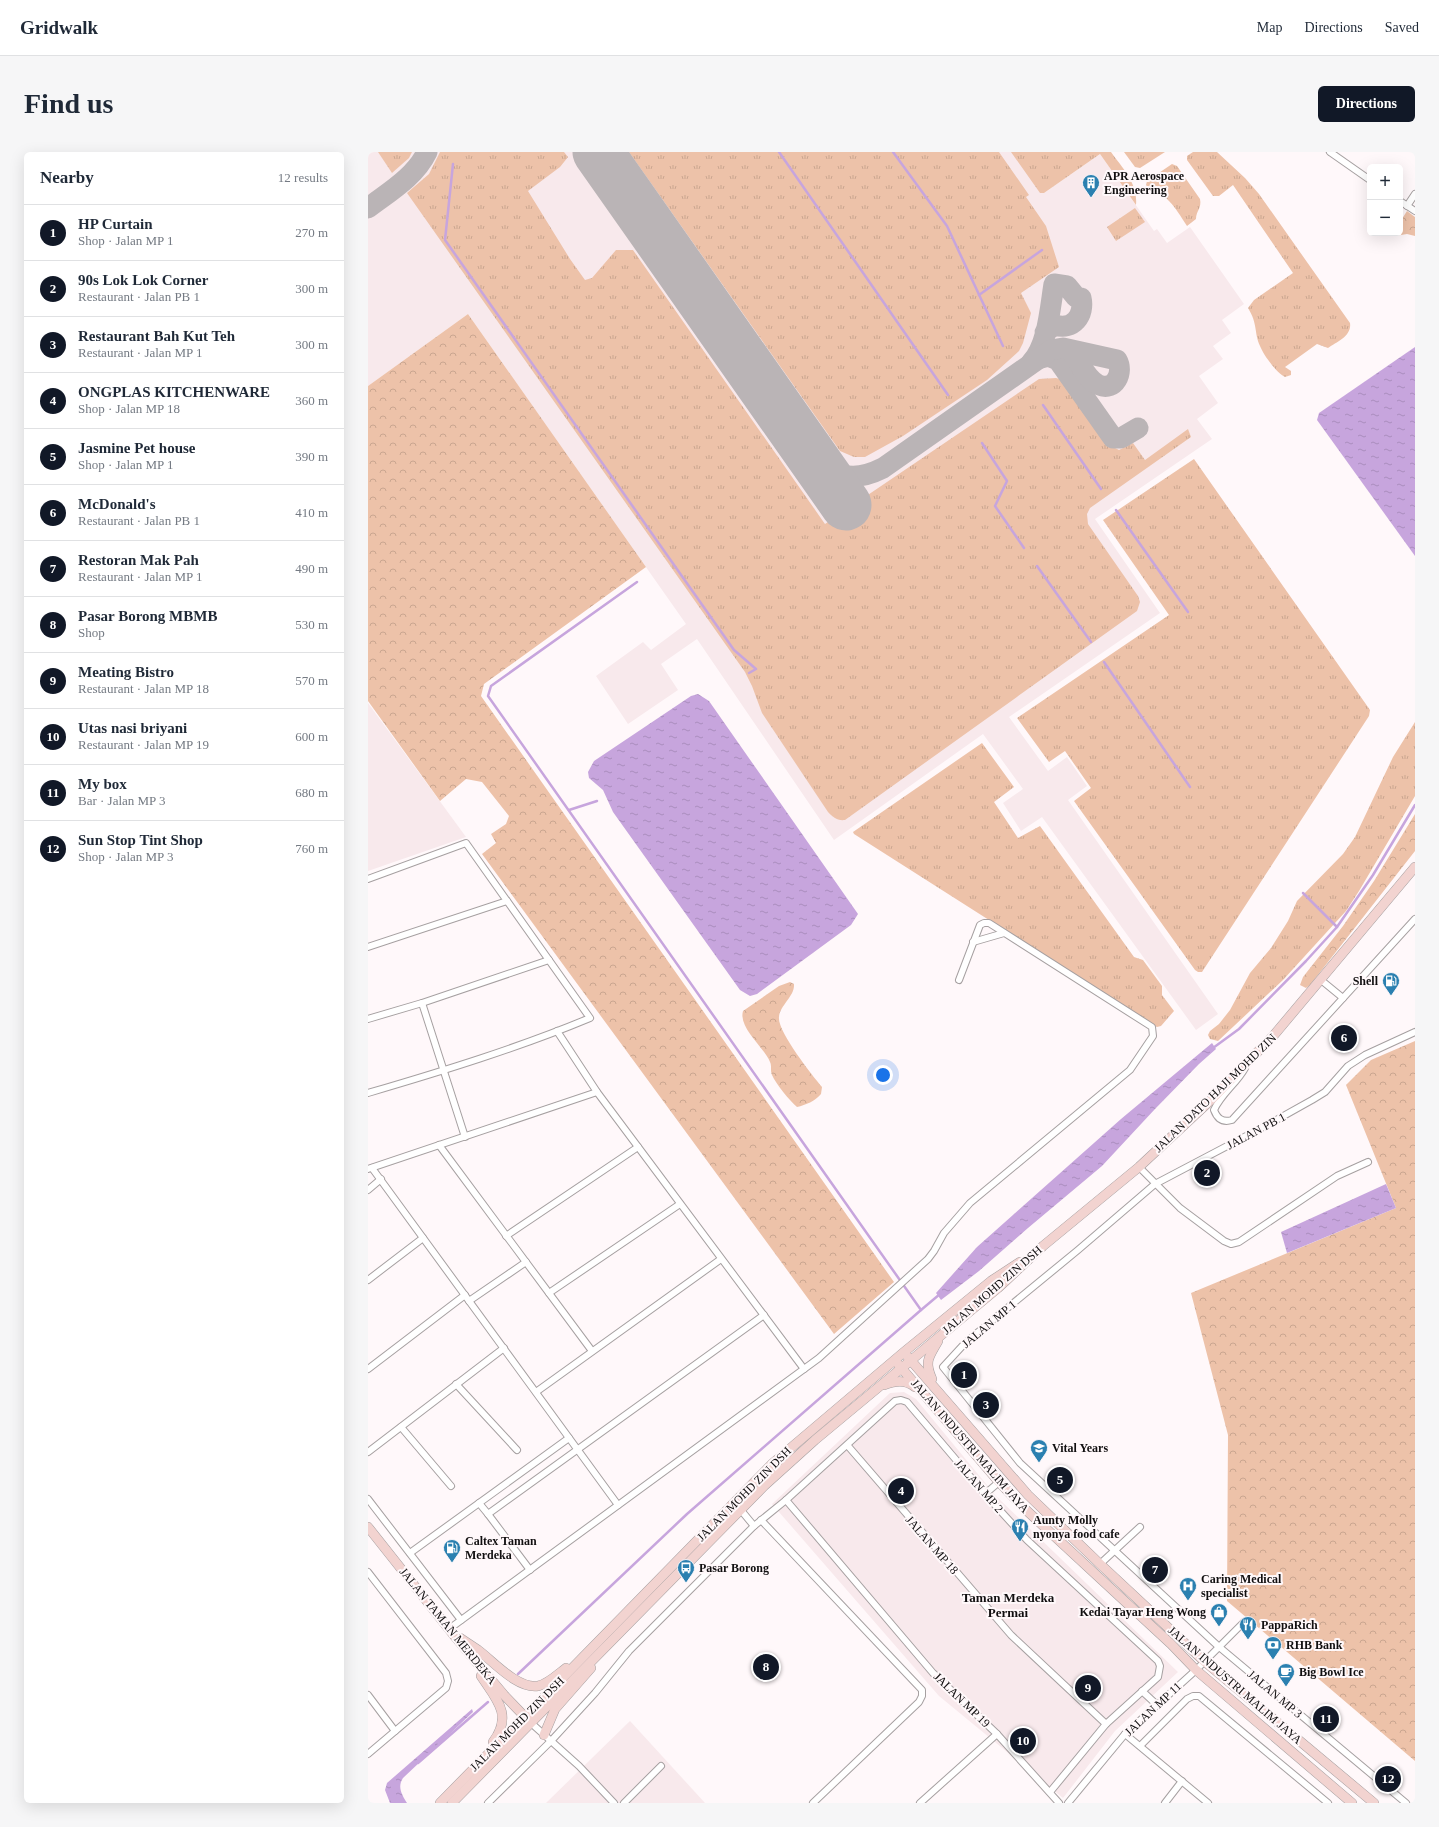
<!DOCTYPE html>
<html lang="en">
<head>
<meta charset="utf-8">
<style>
	body { margin:0; font-family:Georgia,serif; background:#f6f6f7; color:#1f2937 }
	.controls { position:absolute; right:12px; top:12px; display:grid; overflow:hidden; border-radius:6px; box-shadow:0 4px 16px #0002 }
	.controls button { width:36px; height:36px; display:grid; place-items:center; padding:0; border:0; border-bottom:1px solid #e0e1e3; background:#fff; color:#1f2937; font:20px sans-serif }
	.you { position:absolute; left:515px; top:923px; width:14px; height:14px; margin:-10px; border:3px solid #fff; border-radius:50%; background:#1a73e8; box-shadow:0 0 0 6px #1a73e833 }
	.badge { display:grid; place-items:center; width:26px; height:26px; border-radius:50%; background:#111827; color:#fff; font-size:13px; font-weight:700 }
	.pin { position:absolute; translate:-50% -50%; border:2px solid #fff; box-shadow:0 1px 4px #0006 }
	.list { margin:0; padding:0; list-style:none }
	h2 { display:flex; justify-content:space-between; align-items:center; height:52px; margin:0; padding:0 16px; font-size:17px }
	h2 small { font-size:13px; font-weight:400; color:#747a83 }
	.list li { display:grid; grid-template-columns:26px 1fr auto; gap:12px; align-items:center; box-sizing:border-box; height:56px; padding:0 16px; border-top:1px solid #e0e1e3 }
	.list b { display:block; font-size:15px; white-space:nowrap }
	.list p { margin:0; font-size:13px; white-space:nowrap; color:#747a83 }
	.list em { font-size:13px; font-style:normal; color:#747a83 }
	.map { position:relative; flex:none; width:1047px; height:1651px; overflow:hidden; border-radius:6px }
	header { display:flex; align-items:center; gap:24px; box-sizing:border-box; height:56px; padding:0 20px; background:#fff; border-bottom:1px solid #e0e1e3 }
	header strong { font-size:19px }
	nav { display:flex; gap:22px; margin-inline-start:auto; font-size:14px }
	.intro { display:flex; align-items:center; justify-content:space-between; box-sizing:border-box; height:96px; padding:0 24px }
	h1 { margin:0; font-size:28px }
	.button { padding:10px 18px; border-radius:6px; background:#111827; color:#fff; font-size:14px; font-weight:700 }
	main { display:flex; gap:24px; padding:0 24px }
	aside { flex:1; background:#fff; border-radius:6px; box-shadow:0 4px 16px #0002 }
	.map>svg:first-child { display:block }
</style>
</head>
<body>
<header>
<strong>Gridwalk</strong>
<nav><a>Map</a><a>Directions</a><a>Saved</a></nav>
</header>
<div class="intro"><h1>Find us</h1><a class="button">Directions</a></div>
<main>
<aside>
<h2>Nearby<small>12 results</small></h2>
<ul class="list">
<li><span class="badge">1</span><div><b>HP Curtain</b><p>Shop · Jalan MP 1</p></div><em>270 m</em></li>
<li><span class="badge">2</span><div><b>90s Lok Lok Corner</b><p>Restaurant · Jalan PB 1</p></div><em>300 m</em></li>
<li><span class="badge">3</span><div><b>Restaurant Bah Kut Teh</b><p>Restaurant · Jalan MP 1</p></div><em>300 m</em></li>
<li><span class="badge">4</span><div><b>ONGPLAS KITCHENWARE</b><p>Shop · Jalan MP 18</p></div><em>360 m</em></li>
<li><span class="badge">5</span><div><b>Jasmine Pet house</b><p>Shop · Jalan MP 1</p></div><em>390 m</em></li>
<li><span class="badge">6</span><div><b>McDonald's</b><p>Restaurant · Jalan PB 1</p></div><em>410 m</em></li>
<li><span class="badge">7</span><div><b>Restoran Mak Pah</b><p>Restaurant · Jalan MP 1</p></div><em>490 m</em></li>
<li><span class="badge">8</span><div><b>Pasar Borong MBMB</b><p>Shop</p></div><em>530 m</em></li>
<li><span class="badge">9</span><div><b>Meating Bistro</b><p>Restaurant · Jalan MP 18</p></div><em>570 m</em></li>
<li><span class="badge">10</span><div><b>Utas nasi briyani</b><p>Restaurant · Jalan MP 19</p></div><em>600 m</em></li>
<li><span class="badge">11</span><div><b>My box</b><p>Bar · Jalan MP 3</p></div><em>680 m</em></li>
<li><span class="badge">12</span><div><b>Sun Stop Tint Shop</b><p>Shop · Jalan MP 3</p></div><em>760 m</em></li>
</ul>
</aside>
<div class="map">
<svg width="1047" height="1651" viewBox="0 0 1047 1651">
	<defs>
		<pattern id="grass-tufts" width="24" height="20" patternUnits="userSpaceOnUse"><rect width="24" height="20" fill="#edc2a9"/><path d="M3 7l-1-3M5 7V3M7 7l1-3M15 17l-1-3M17 17v-4M19 17l1-3" fill="none" stroke="#caa690"/></pattern>
		<pattern id="forest-crowns" width="20" height="18" patternUnits="userSpaceOnUse"><rect width="20" height="18" fill="#edc2a9"/><path d="M2 6a3 3 0 1 1 6 0M12 15a3 3 0 1 1 6 0" fill="none" stroke="#caa690"/></pattern>
		<pattern id="water-ripples" width="26" height="14" patternUnits="userSpaceOnUse"><rect width="26" height="14" fill="#c7a5dd"/><path d="M2 4q2-2 4 0t4 0M15 11q2-2 4 0t4 0" fill="none" stroke="#aa8dbd"/></pattern>
	</defs>
	<rect width="100%" height="100%" fill="#fff8fa"/>
	<g fill="#f8e9ec">
		<polygon points="0,0 647,0 676,41 732,2 786,79 789,77 799,91 822,75 876,152 854,168 863,181 845,194 855,207 831,224 850,251 829,267 844,287 727,367 792,461 641,565 680,619 699,605 719,634 700,648 850,862 828,878 674,665 653,679 635,651 655,637 615,582 466,688 329,487 293,512 310,538 260,572 228,524 275,490 283,498 318,472 100,162 0,234"/>
		<polygon points="0,551 98,685 0,719"/>
		<polygon points="536,1240 548,1247 628,1344 810,1520 747,1579 695,1646 571,1544 404,1352 522,1241"/>
		<polygon points="262,1569 337,1651 178,1651"/>
	</g>
	<g fill="url(#grass-tufts)">
		<polygon points="10,0 44,0 41,6 24,21"/>
		<path d="M72,0h124l4,5 -8,10 -32,24 42,68 15,21 7,-2 24,-28h17l192,274 214,-145 17,-1 7,2c13,19 36,61 56,70l14,-7 12,17 43,-31 3,8 -101,71 -3,6 1,10 50,72 2,6 -3,9 -292,209c-8,1 -12,-3 -17,-8l-66,-99 -10,-27 -7,-14 -338,-479 22,-19z"/>
		<polygon points="261,0 631,0 661,43 658,45 678,74 691,115 653,141 663,161 655,191 651,199 619,228 535,284 497,305 486,305 472,299"/>
		<path d="M643,0h100c12,17 27,31 25,53l-36,-51 -56,39h-4z"/>
		<polygon points="756,0 797,0 772,16 767,15"/>
		<path d="M825,0h24l28,26 14,16 91,129c2,13 -13,19 -22,25l-11,-4 -32,23 6,4v4l-6,2c-8,-4 -21,-21 -25,-31 -6,-13 -2,-22 -12,-38l6,-8 39,-27 -60,-88 -14,11h-6l-26,-36v-4z"/>
		<path d="M804,12l5,2 23,33c2,9 -4,12 -4,20l-9,7c-6,-9 -12,-20 -21,-28 -7,-6 -15,-5 -20,-13l1,-4z"/>
		<polygon points="767,56 777,70 748,89 739,75"/>
		<polygon points="826,307 1002,558 1001,564 834,820 830,820 827,818 706,649 723,636 697,599 681,610 649,566 801,463 735,368"/>
		<polygon points="1047,570 1047,644 991,739 978,759 915,828 850,889 842,887 840,883 842,879 851,872 862,858 882,821 903,796 920,769 929,749 975,702 987,685 1025,605"/>
		<polygon points="614,591 646,635 626,650 650,686 672,674 766,805 775,808 794,834 794,843 806,859 793,874 789,875 486,682 485,680"/>
	</g>
	<g fill="url(#forest-crowns)">
		<polygon points="1039,59 1047,65 1047,84 1039,82 1027,84 1026,81 1032,81 1032,70"/>
		<polygon points="100,162 278,415 116,532 113,544 526,1130 466,1182 114,702 128,691 123,682 138,672 141,664 114,630 98,627 72,649 0,549 0,234"/>
		<polygon points="1047,662 1047,699 942,833 938,836 932,833 935,825 975,774 1006,729"/>
		<path d="M422,830l4,2c1,12 -14,21 -15,33 -2,14 33,58 43,70l-1,7c-6,7 -15,11 -24,13 -8,-7 -21,-23 -25,-32 -2,-4 0,-9 -2,-13 -5,-14 -32,-34 -27,-51l36,-25z"/>
		<polygon points="1047,889 1047,1609 859,1449 860,1283 823,1141 1028,1056 978,933 1003,908"/>
	</g>
	<g fill="url(#water-ripples)">
		<polygon points="1047,195 1047,404 949,268 951,261"/>
		<polygon points="330,542 341,549 490,762 483,773 389,842 382,844 372,838 245,660 235,638 221,626 220,620 226,609 323,544"/>
		<polygon points="844,891 848,897 831,912 787,957 734,1014 660,1076 611,1119 573,1148 568,1141 609,1095 753,967"/>
		<polygon points="1018,1032 1028,1056 919,1101 913,1080"/>
		<path d="M104,1557l1,3 -70,66c-6,9 -1,17 4,25h-17l-5,-13 2,-7z"/>
	</g>
	<g fill="none" stroke-linecap="round" stroke-linejoin="round">
		<g stroke="#c7a5dd" stroke-width="2.5">
			<polyline points="411,0 580,243"/>
			<polyline points="525,0 579,74 635,194"/>
			<polyline points="85,12 77,88 366,498 388,517 381,521"/>
			<polyline points="611,143 674,98"/>
			<polyline points="675,253 733,337"/>
			<polyline points="614,291 639,329 627,354 656,396"/>
			<polyline points="748,358 820,460"/>
			<polyline points="669,414 723,490"/>
			<polyline points="736,510 822,635"/>
			<polyline points="201,658 229,649"/>
			<polyline points="935,741 969,775"/>
			<polyline points="845,896 871,877 938,809 969,775 1005,723 1047,653"/>
			<polyline points="553,1158 572,1142"/>
			<polyline points="150,1522 319,1362 553,1158 120,544 123,534 269,430"/>
			<polyline points="50,1611 120,1550"/>
		</g>
		<g stroke="#bab4b6" stroke-width="21">
			<path d="M0,56c21,-16 47,-31 59,-56"/>
			<polyline points="669,207 680,204 690,208 745,286 753,286 770,276"/>
			<path d="M663,211c17,-18 19,-55 23,-79l13,2 9,11 5,1c4,17 -8,33 -26,27l-10,7"/>
			<path d="M436,292c26,28 41,43 79,24l168,-118 12,-2 54,12c7,12 -2,32 -18,25 -11,-4 -18,-20 -25,-29"/>
		</g>
		<polyline stroke="#bab4b6" stroke-width="51" points="230,0 478,353"/>
		<defs>
			<g id="minor">
				<polyline points="962,0 1002,28"/>
				<polyline points="1032,49 1047,59"/>
				<polyline points="1039,54 1047,42"/>
				<path d="M0,727l98,-36 124,175c-72,30 -147,53 -222,75"/>
				<polyline points="605,790 636,781"/>
				<polyline points="0,795 139,749"/>
				<polyline points="953,828 975,846"/>
				<polyline points="54,851 97,985"/>
				<polyline points="0,867 54,851 181,808"/>
				<polyline points="189,879 229,940 436,1217"/>
				<path d="M877,916c-8,15 -24,26 -31,42 3,8 8,13 18,10l183,-201"/>
				<polyline points="71,993 224,1199"/>
				<polyline points="771,1015 812,1056 856,1089 863,1092 871,1090 969,1024 1000,1010"/>
				<polyline points="4,1016 250,1353"/>
				<polyline points="0,1017 229,940"/>
				<polyline points="0,1038 13,1027"/>
				<polyline points="138,1084 270,995"/>
				<polyline points="0,1128 55,1086"/>
				<polyline points="181,1141 312,1052"/>
				<polyline points="101,1149 158,1110"/>
				<polyline points="0,1217 97,1143"/>
				<polyline points="88,1232 149,1298"/>
				<polyline points="168,1240 353,1107"/>
				<polyline points="33,1275 83,1334"/>
				<polyline points="480,1294 643,1483 738,1572"/>
				<polyline points="0,1300 136,1196"/>
				<polyline points="617,1342 631,1330"/>
				<polyline points="0,1347 93,1468"/>
				<polyline points="418,1348 565,1521 629,1582 691,1651"/>
				<polyline points="111,1351 120,1362 396,1163"/>
				<polyline points="372,1357 386,1374"/>
				<polyline points="120,1362 162,1418"/>
				<polyline points="393,1368 554,1538 554,1544 551,1550 445,1651"/>
				<polyline points="42,1401 201,1286"/>
				<polyline points="732,1412 772,1375"/>
				<polyline points="0,1420 78,1521 80,1529 78,1536 0,1602"/>
				<polyline points="81,1477 451,1206 560,1107 566,1099 576,1081 602,1051 762,918 785,884 784,875 621,771 616,771 612,773 591,828"/>
				<polyline points="774,1539 788,1552"/>
				<polyline points="0,1543 27,1579"/>
				<polyline points="163,1571 211,1614 246,1651"/>
				<polyline points="757,1582 840,1651"/>
				<polyline points="772,1594 819,1547 825,1544 831,1544 960,1651"/>
				<polyline points="120,1651 183,1589 227,1541 261,1499 386,1374 418,1348 527,1249 533,1248 539,1250 617,1342 659,1388 790,1509 792,1514 790,1525 738,1572 682,1640"/>
				<polyline points="256,1651 293,1614"/>
				<polyline points="552,1651 629,1582"/>
				<polyline points="700,1651 757,1582 828,1518 876,1470"/>
				<polyline points="797,1651 814,1629"/>
				<polyline points="1038,1651 850,1494 652,1311 575,1215 598,1190 710,1098 787,1032 903,971 944,948 957,940 980,914 997,903 1047,880"/>
			</g>
			<g id="secondary">
				<polyline points="539,1204 660,1343 732,1412 836,1509 1006,1651"/>
				<polyline points="530,1212 631,1330 657,1357 803,1492 828,1518 984,1651"/>
				<path d="M564,1227c-8,-18 -3,-22 6,-38"/>
				<path d="M516,1233c11,-4 21,-6 31,2"/>
				<polyline points="0,1375 84,1481 136,1543 160,1568"/>
				<path d="M92,1486c6,4 12,8 18,12 15,11 39,39 60,36 10,-2 20,-12 28,-18"/>
				<path d="M113,1524c16,24 32,39 12,66"/>
				<polyline points="176,1583 187,1557 223,1516"/>
				<polyline points="72,1651 405,1311 536,1200 623,1129 652,1110"/>
				<polyline points="84,1651 396,1334 447,1288 630,1136 675,1094 771,1015 844,947 906,883 1047,715"/>
			</g>
		</defs>
		<use href="#minor" stroke="#a6a0a1" stroke-width="8"/>
		<use href="#secondary" stroke="#a6a0a1" stroke-width="10"/>
		<use href="#minor" stroke="#fff" stroke-width="6"/>
		<use href="#secondary" stroke="#f2d3d0" stroke-width="9"/>
	</g>
	<defs>
		<symbol id="building-pin" viewBox="-11 -11 22 30"><path d="M0 17L-7.5 6A9.5 9.5 0 1 1 7.5 6Z" fill="#2b80b0" stroke="#fff8fa"/><path d="M-4-6H4V6H1V3H-1V6H-4ZM-2.5-4.3h1.7v1.8h-1.7ZM.8-4.3h1.7v1.8H.8ZM-2.5-1h1.7V.8h-1.7ZM.8-1h1.7V.8H.8Z" fill="#fff"/></symbol>
		<symbol id="fuel-pin" viewBox="-11 -11 22 30"><path d="M0 17L-7.5 6A9.5 9.5 0 1 1 7.5 6Z" fill="#2b80b0" stroke="#fff8fa"/><path d="M-5.5-6h7V0h2V4h1.3V-2.5L3-4.5l.8-.8L6-3V5H2.5V1h-1V6h-7ZM-4.2-4.7v3.2H.2V-4.7Z" fill="#fff"/></symbol>
		<symbol id="school-pin" viewBox="-11 -11 22 30"><path d="M0 17L-7.5 6A9.5 9.5 0 1 1 7.5 6Z" fill="#2b80b0" stroke="#fff8fa"/><path d="M0-5L7-2L0 1L-7-2ZM-4 1L0 2.5L4 1V4Q0 6-4 4Z" fill="#fff"/></symbol>
		<symbol id="restaurant-pin" viewBox="-11 -11 22 30"><path d="M0 17L-7.5 6A9.5 9.5 0 1 1 7.5 6Z" fill="#2b80b0" stroke="#fff8fa"/><path d="M-5-6h1v4h1v-4h1v4h1v-4h1v5L-1.5 .5V6h-2V.5L-5-1ZM5-6V6H3V1.5H1.5Q1.5-4 5-6Z" fill="#fff"/></symbol>
		<symbol id="bus-pin" viewBox="-11 -11 22 30"><path d="M0 17L-7.5 6A9.5 9.5 0 1 1 7.5 6Z" fill="#2b80b0" stroke="#fff8fa"/><path d="M-5-6H5V4H4V6H2V4H-2V6H-4V4H-5ZM-3.5-4V0h7V-4ZM-3.5 1.2v1.5H-2V1.2ZM2 1.2v1.5H3.5V1.2Z" fill="#fff"/></symbol>
		<symbol id="hospital-pin" viewBox="-11 -11 22 30"><path d="M0 17L-7.5 6A9.5 9.5 0 1 1 7.5 6Z" fill="#2b80b0" stroke="#fff8fa"/><path d="M-5-5h3v3.5h4V-5h3V5h-3V1.5h-4V5h-3Z" fill="#fff"/></symbol>
		<symbol id="shop-pin" viewBox="-11 -11 22 30"><path d="M0 17L-7.5 6A9.5 9.5 0 1 1 7.5 6Z" fill="#2b80b0" stroke="#fff8fa"/><path d="M-5-2.5h2.3a2.7 3.5 0 0 1 5.4 0H5L5.5 6h-11ZM-1.5-2.5h3a1.5 2.3 0 0 0-3 0Z" fill="#fff"/></symbol>
		<symbol id="bank-pin" viewBox="-11 -11 22 30"><path d="M0 17L-7.5 6A9.5 9.5 0 1 1 7.5 6Z" fill="#2b80b0" stroke="#fff8fa"/><path d="M-6-4H6V4H-6ZM0-2.3a2.3 2.3 0 1 0 0 4.6a2.3 2.3 0 1 0 0-4.6Z" fill="#fff"/></symbol>
		<symbol id="cafe-pin" viewBox="-11 -11 22 30"><path d="M0 17L-7.5 6A9.5 9.5 0 1 1 7.5 6Z" fill="#2b80b0" stroke="#fff8fa"/><path d="M-5.5-4.5H6V0H3Q3 3.5 0 3.5H-2.5Q-5.5 3.5-5.5 0ZM3-3.2v2h1.7v-2ZM-6 4.5H4V6H-6Z" fill="#fff"/></symbol>
	</defs>
	<g fill-rule="evenodd">
		<use href="#building-pin" x="713" y="21" width="20" height="27"/>
		<use href="#fuel-pin" x="1013" y="819" width="20" height="27"/>
		<use href="#school-pin" x="661" y="1286" width="20" height="27"/>
		<use href="#restaurant-pin" x="642" y="1365" width="20" height="27"/>
		<use href="#fuel-pin" x="74" y="1386" width="20" height="27"/>
		<use href="#bus-pin" x="308" y="1406" width="20" height="27"/>
		<use href="#hospital-pin" x="810" y="1424" width="20" height="27"/>
		<use href="#shop-pin" x="841" y="1450" width="20" height="27"/>
		<use href="#restaurant-pin" x="870" y="1463" width="20" height="27"/>
		<use href="#bank-pin" x="895" y="1483" width="20" height="27"/>
		<use href="#cafe-pin" x="908" y="1510" width="20" height="27"/>
	</g>
	<g text-anchor="middle" stroke-width="4" stroke-linejoin="round" paint-order="stroke">
		<g font-size="12" font-weight="bold" fill="#110f10" stroke="#fff8fa" text-anchor="start">
			<text x="736" y="28">APR Aerospace<tspan x="736" dy="14">Engineering</tspan></text>
			<text x="1010" y="833" text-anchor="end">Shell</text>
			<text x="684" y="1300">Vital Years</text>
			<text x="665" y="1372">Aunty Molly<tspan x="665" dy="14">nyonya food cafe</tspan></text>
			<text x="97" y="1393">Caltex Taman<tspan x="97" dy="14">Merdeka</tspan></text>
			<text x="331" y="1420">Pasar Borong</text>
			<text x="833" y="1431">Caring Medical<tspan x="833" dy="14">specialist</tspan></text>
			<text x="838" y="1464" text-anchor="end">Kedai Tayar Heng Wong</text>
			<text x="893" y="1477">PappaRich</text>
			<text x="918" y="1497">RHB Bank</text>
			<text x="931" y="1524">Big Bowl Ice</text>
		</g>
		<g font-size="12" fill="#110f10" stroke="#fff8fa">
			<text transform="translate(847 941) rotate(-44)" y="4">JALAN DATO HAJI MOHD ZIN</text>
			<text transform="translate(888 979) rotate(-28)" y="4">JALAN PB 1</text>
			<text transform="translate(624 1138) rotate(-41)" y="4">JALAN MOHD ZIN DSH</text>
			<text transform="translate(621 1172) rotate(-40)" y="4">JALAN MP 1</text>
			<text transform="translate(602 1294) rotate(49)" y="4">JALAN INDUSTRI MALIM JAYA</text>
			<text transform="translate(611 1334) rotate(49)" y="4">JALAN MP 2</text>
			<text transform="translate(376 1342) rotate(-45)" y="4">JALAN MOHD ZIN DSH</text>
			<text transform="translate(564 1393) rotate(49)" y="4">JALAN MP 18</text>
			<text transform="translate(80 1474) rotate(51)" y="4">JALAN TAMAN MERDEKA</text>
			<text transform="translate(867 1533) rotate(41)" y="4">JALAN INDUSTRI MALIM JAYA</text>
			<text transform="translate(907 1542) rotate(40)" y="4">JALAN MP 3</text>
			<text transform="translate(594 1548) rotate(44)" y="4">JALAN MP 19</text>
			<text transform="translate(785 1557) rotate(-43)" y="4">JALAN MP 11</text>
			<text transform="translate(149 1572) rotate(-45)" y="4">JALAN MOHD ZIN DSH</text>
		</g>
		<g font-size="13" font-weight="bold" fill="#110f10" stroke="#fff8fa">
			<text x="640" y="1450">Taman Merdeka<tspan x="640" dy="15">Permai</tspan></text>
		</g>
	</g>
</svg>
<div class="controls">
<button>+</button>
<button>−</button>
</div>
<div class="you"></div>
<div class="pin badge" style="left:596px;top:1223px">1</div>
<div class="pin badge" style="left:839px;top:1021px">2</div>
<div class="pin badge" style="left:618px;top:1253px">3</div>
<div class="pin badge" style="left:533px;top:1339px">4</div>
<div class="pin badge" style="left:692px;top:1328px">5</div>
<div class="pin badge" style="left:976px;top:886px">6</div>
<div class="pin badge" style="left:787px;top:1418px">7</div>
<div class="pin badge" style="left:398px;top:1515px">8</div>
<div class="pin badge" style="left:720px;top:1536px">9</div>
<div class="pin badge" style="left:655px;top:1589px">10</div>
<div class="pin badge" style="left:958px;top:1567px">11</div>
<div class="pin badge" style="left:1020px;top:1627px">12</div>
</div>
</main>
</body>
</html>
